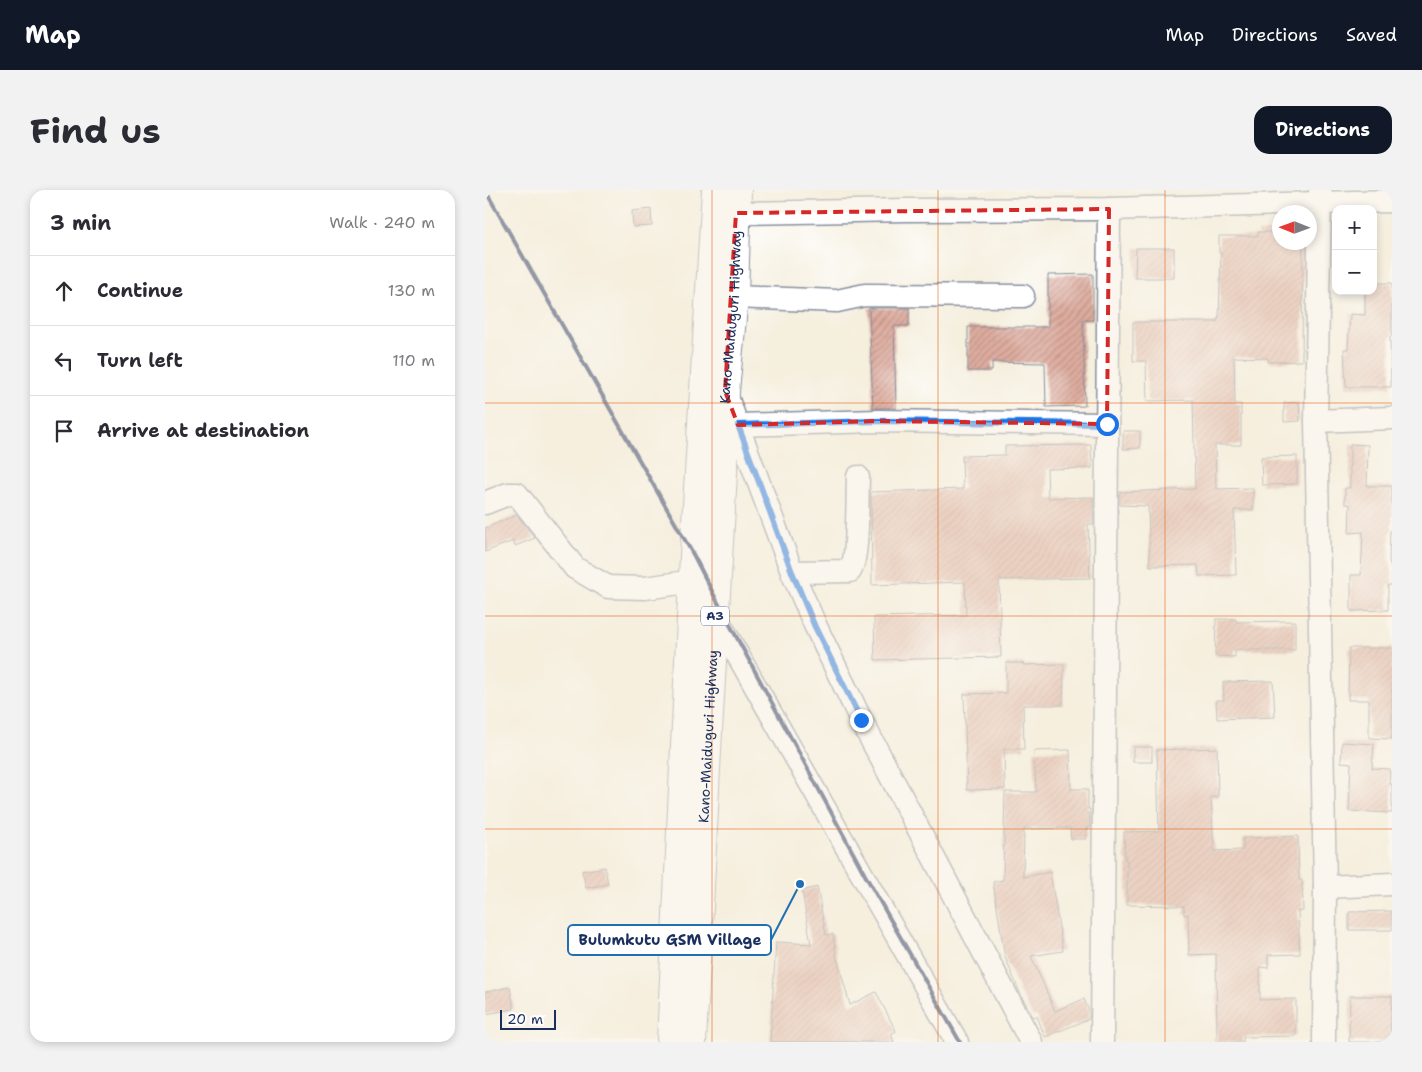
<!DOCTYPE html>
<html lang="en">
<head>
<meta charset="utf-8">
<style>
	body { margin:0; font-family:"Shantell Sans",sans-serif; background:#f2f2f3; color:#2b2b33 }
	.controls { position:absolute; right:15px; top:15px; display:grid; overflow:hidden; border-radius:10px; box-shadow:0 2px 8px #0003 }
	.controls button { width:45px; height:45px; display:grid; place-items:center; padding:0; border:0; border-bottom:1px solid #e1e1e2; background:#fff; color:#2b2b33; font:25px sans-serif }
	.compass { position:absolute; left:787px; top:15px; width:45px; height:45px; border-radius:50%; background:#fff; box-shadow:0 2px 8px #0003; rotate:271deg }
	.scale { position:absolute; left:15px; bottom:12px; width:56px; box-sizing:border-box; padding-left:5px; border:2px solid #1b2f5e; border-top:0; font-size:14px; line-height:18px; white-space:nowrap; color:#1b2f5e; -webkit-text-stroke:4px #fff; paint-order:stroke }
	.stop { position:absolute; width:15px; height:15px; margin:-11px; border:4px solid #1a73e8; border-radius:50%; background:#fff }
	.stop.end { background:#1a73e8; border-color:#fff; box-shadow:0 1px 5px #0008 }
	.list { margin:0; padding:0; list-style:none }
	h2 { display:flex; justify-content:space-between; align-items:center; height:65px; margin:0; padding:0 20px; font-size:21px }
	h2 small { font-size:16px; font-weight:400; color:#7c7c81 }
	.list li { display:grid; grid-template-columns:32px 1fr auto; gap:15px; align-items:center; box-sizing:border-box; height:70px; padding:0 20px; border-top:1px solid #e1e1e2 }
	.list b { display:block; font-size:19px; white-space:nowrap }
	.list em { font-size:16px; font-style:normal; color:#7c7c81 }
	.icon { flex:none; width:28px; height:28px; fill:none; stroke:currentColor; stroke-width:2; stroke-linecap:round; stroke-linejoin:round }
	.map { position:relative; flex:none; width:907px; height:852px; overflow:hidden; border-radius:15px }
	header { display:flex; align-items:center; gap:30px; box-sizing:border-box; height:70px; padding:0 25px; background:#111827; color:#fff }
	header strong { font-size:24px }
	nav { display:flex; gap:28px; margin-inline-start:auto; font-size:18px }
	.intro { display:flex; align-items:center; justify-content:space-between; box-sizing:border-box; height:120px; padding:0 30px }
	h1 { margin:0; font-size:35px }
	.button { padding:12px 22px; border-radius:15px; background:#111827; color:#fff; font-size:18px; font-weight:700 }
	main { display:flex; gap:30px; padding:0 30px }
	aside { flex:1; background:#fff; border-radius:15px; box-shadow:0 2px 8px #0003 }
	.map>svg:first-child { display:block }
</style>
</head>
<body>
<header>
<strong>Map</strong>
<nav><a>Map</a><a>Directions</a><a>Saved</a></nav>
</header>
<div class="intro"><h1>Find us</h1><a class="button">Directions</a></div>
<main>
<aside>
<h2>3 min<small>Walk · 240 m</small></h2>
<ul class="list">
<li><svg class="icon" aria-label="ahead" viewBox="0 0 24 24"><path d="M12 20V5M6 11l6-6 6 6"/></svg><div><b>Continue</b></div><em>130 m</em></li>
<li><svg class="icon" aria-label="left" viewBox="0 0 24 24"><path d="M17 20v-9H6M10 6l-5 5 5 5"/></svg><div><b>Turn left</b></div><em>110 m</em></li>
<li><svg class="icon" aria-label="arrive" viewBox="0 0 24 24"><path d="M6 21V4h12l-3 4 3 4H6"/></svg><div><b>Arrive at destination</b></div></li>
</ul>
</aside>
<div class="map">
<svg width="907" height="852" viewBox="0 0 907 852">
	<defs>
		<pattern id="building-hatch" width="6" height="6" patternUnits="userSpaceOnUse" patternTransform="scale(1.25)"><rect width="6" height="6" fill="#dfad9f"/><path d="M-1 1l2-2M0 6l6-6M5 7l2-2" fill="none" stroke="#b48d85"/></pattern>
	</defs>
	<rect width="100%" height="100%" fill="#fff"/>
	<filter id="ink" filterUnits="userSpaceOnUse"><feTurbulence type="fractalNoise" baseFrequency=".02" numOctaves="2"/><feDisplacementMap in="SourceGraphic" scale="10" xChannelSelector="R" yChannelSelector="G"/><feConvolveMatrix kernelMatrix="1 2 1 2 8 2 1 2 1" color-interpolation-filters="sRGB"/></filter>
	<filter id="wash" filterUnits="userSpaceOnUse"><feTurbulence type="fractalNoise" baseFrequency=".0096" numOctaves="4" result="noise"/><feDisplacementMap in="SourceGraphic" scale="20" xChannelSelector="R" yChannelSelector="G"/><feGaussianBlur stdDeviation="1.12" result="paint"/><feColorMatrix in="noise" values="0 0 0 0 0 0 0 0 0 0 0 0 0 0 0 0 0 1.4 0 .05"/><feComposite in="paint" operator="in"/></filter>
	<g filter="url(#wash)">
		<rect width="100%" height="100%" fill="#f5efde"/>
		<g id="blocks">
			<g fill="url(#building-hatch)">
				<polygon points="166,19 167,36 148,37 147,21"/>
				<polygon points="773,42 794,42 794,52 818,52 817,171 783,172 783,168 749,167 750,214 756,214 756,255 730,255 731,299 768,298 768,320 749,320 751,385 714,386 713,375 665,376 663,316 635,315 635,302 710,299 708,210 662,211 661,171 648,171 648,132 732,132 732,129 734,129 736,63 734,63 734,46 773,46"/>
				<polygon points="651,58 689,58 689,88 650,88"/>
				<polygon points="608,84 608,130 598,130 600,216 561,217 560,173 507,172 507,181 483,181 483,137 563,137 563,85"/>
				<polygon points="888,93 907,93 907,146 905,146 906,197 861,197 859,159 863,159 865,124 880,125 880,101 888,101"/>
				<polygon points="384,118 424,118 424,136 409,136 411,218 388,218"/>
				<polygon points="814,212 815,231 799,232 799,213"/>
				<polygon points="638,241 655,241 655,258 638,259"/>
				<polygon points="865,254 883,255 882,296 907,296 907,341 905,341 904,370 907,382 907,395 903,395 903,420 866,421 866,385 876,385 878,342 864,343 865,314 860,314 860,298 865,298"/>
				<polygon points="606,255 607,278 562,279 563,308 608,307 608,334 603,334 605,388 514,390 516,467 390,470 389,427 481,425 480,392 387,395 386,302 478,299 477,266 520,265 520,256"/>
				<polygon points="812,266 812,294 777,295 776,267"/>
				<polygon points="32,325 50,348 30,356 28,351 0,362 0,338"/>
				<polygon points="731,429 751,429 751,432 810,431 810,460 750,460 750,467 730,466"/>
				<polygon points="864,458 907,458 907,549 884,548 884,510 863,510"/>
				<polygon points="521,473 538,473 538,475 579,474 578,515 538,515 539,559 519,559 520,599 482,600 479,504 521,503"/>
				<polygon points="788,491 790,527 732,529 731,510 739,510 738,492"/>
				<polygon points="857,552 889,554 887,578 905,579 904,594 907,594 907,623 864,621 866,573 856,572"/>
				<rect x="648" y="557" width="19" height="15"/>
				<polygon points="732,558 733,607 726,607 729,661 758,660 758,648 813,646 814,690 817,690 818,721 813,721 815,764 783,765 783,778 775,777 775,810 811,809 811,846 758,847 758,852 732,852 731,764 704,765 703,724 699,725 699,716 642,715 642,670 640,670 639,642 674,641 672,560"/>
				<polygon points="585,560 586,599 603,599 603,619 605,619 605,638 601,638 601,649 586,649 585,638 539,639 538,687 565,682 578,761 546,766 570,821 599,809 604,821 604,829 560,847 552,826 548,827 535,803 520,767 508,692 518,690 520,602 551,602 549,561"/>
				<polygon points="120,677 123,694 101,698 97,681"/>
				<polygon points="332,697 341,745 348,744 351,765 365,815 391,802 411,841 406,844 409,852 285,852 291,752 326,754 317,701"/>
				<polygon points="907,721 907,740 864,740 864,722"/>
				<polygon points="25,797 29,819 0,824 0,802"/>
				<polygon points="865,806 907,806 905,852 864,852"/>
			</g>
		</g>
	</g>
	<g filter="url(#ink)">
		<use href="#blocks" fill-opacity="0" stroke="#888f9e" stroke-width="1"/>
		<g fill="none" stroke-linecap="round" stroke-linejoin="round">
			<defs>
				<g id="minor">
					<polyline points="835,0 831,231 840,697 839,852"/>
					<polyline points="251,23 422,20 624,19 907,11"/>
					<polyline points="249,107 352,111 380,105 538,106"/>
					<polyline points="242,207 307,382 331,437 376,530 546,852"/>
					<polyline points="831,231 907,228"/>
					<polyline points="253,235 393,231 622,234"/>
					<polyline points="0,313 23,304 32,304 90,378 123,397 160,398 209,391 230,425 472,852"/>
					<path d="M307,382l58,-1c9,-13 7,-75 8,-94"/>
					<polyline points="840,697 907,694"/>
					<polyline points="617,852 624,19"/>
				</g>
				<g id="highway">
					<polyline points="186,852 209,366 231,0"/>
					<path id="s1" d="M207,852l16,-311 15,-258 2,-82 9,-94 3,-107"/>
				</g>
			</defs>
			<use href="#minor" stroke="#888f9e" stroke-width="25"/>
			<use href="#highway" stroke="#888f9e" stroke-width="30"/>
			<use href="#minor" stroke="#fff" stroke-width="22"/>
			<use href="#highway" stroke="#fff" stroke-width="28"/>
			<polyline stroke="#1b2f5e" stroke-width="4" points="0,0 209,366 231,409 380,685 475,852"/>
		</g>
	</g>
	<g fill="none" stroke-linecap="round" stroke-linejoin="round" filter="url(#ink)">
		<polyline stroke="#1a73e8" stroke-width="6" points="376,530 330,437 307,382 253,235 393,231 622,234"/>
	</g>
	<path d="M0 0H907V852H0ZM624,19l-2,215 -229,-3 -140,4 -13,-34 11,-178z" fill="#f5efde" fill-opacity=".55" fill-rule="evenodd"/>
	<path fill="none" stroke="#d62828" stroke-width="4" stroke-dasharray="10 6" stroke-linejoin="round" d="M624,19l-2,215 -229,-3 -140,4 -13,-34 11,-178z"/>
	<path fill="none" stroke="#e8590c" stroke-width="1" stroke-opacity="0.55" d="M227,0v852M453,0v852M680,0v852M0,213h907M0,426h907M0,639h907"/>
	<g text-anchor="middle" stroke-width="5" stroke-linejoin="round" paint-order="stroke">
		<rect fill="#fff" stroke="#5f6d8e" stroke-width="1" x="216" y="416.5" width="28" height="19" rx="4"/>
		<g font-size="12" font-weight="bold" fill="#1b2f5e">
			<text x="230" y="430">A3</text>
		</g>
		<g font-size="14" fill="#1b2f5e" stroke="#fff">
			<text dy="5" stroke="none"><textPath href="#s1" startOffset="726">Kano-Maiduguri Highway</textPath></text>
			<text dy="5" stroke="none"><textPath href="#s1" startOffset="306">Kano-Maiduguri Highway</textPath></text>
		</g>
	</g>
	<path fill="none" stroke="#1f6fb2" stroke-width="2" d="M315 694L286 750"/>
	<circle fill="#1f6fb2" stroke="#fff" stroke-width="2" cx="315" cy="694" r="5"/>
	<rect fill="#fff" stroke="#1f6fb2" stroke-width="2" x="83" y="735" width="203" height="30" rx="5"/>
	<g font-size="15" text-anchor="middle" font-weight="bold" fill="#1b2f5e">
		<text x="185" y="755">Bulumkutu GSM Village</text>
	</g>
</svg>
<div class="controls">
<button>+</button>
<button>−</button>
</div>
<svg class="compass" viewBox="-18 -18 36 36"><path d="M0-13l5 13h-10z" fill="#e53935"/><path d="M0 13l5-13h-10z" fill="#7c7c81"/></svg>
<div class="scale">20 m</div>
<div class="stop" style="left:622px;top:234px"></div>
<div class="stop end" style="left:376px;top:530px"></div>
</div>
</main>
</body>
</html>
